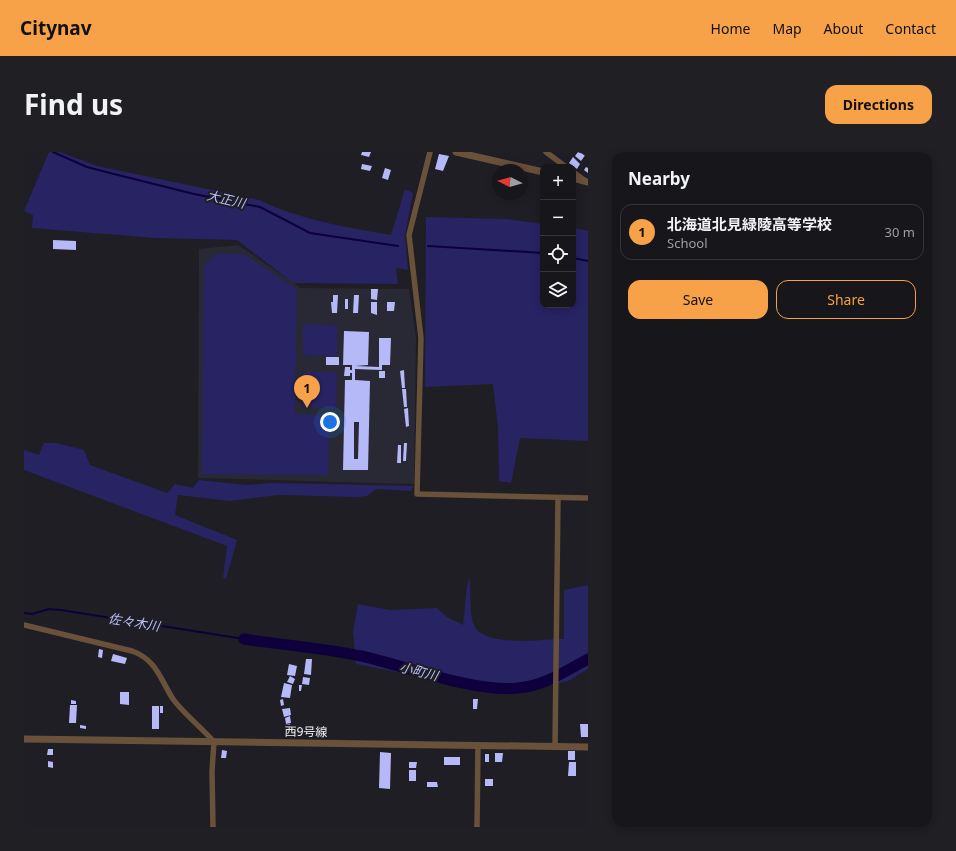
<!DOCTYPE html>
<html lang="en">
<head>
<meta charset="utf-8">
<style>
	body { margin:0; font-family:"Noto Sans","Noto Sans JP",sans-serif; background:#1f1f24; color:#f1f3f6 }
	.controls { position:absolute; right:12px; top:12px; display:grid; overflow:hidden; border-radius:8px; box-shadow:0 2px 10px #0003 }
	.controls button { width:36px; height:36px; display:grid; place-items:center; padding:0; border:0; border-bottom:1px solid #35353a; background:#16161b; color:#f1f3f6; font:20px sans-serif }
	.compass { position:absolute; left:468px; top:12px; width:36px; height:36px; border-radius:50%; background:#16161b; box-shadow:0 2px 10px #0003; rotate:276deg }
	.you { position:absolute; left:306px; top:270px; width:14px; height:14px; margin:-10px; border:3px solid #fff; border-radius:50%; background:#1a73e8; box-shadow:0 0 0 6px #1a73e833 }
	.badge { display:grid; place-items:center; width:26px; height:26px; border-radius:50%; background:#f7a148; color:#111; font-size:13px; font-weight:700 }
	.pin { position:absolute; translate:-50% -33px; filter:drop-shadow(0 1px 2px #0008) }
	.pin::after { content:''; position:absolute; top:21px; width:14px; height:12px; background:inherit; clip-path:polygon(0 0,100% 0,50% 100%) }
	.list { margin:0; padding:0; list-style:none }
	h2 { display:flex; justify-content:space-between; align-items:center; height:52px; margin:0; padding:0 16px; font-size:17px }
	h2 small { font-size:13px; font-weight:400; color:#9e9fa3 }
	.list li { display:grid; grid-template-columns:26px 1fr auto; gap:12px; align-items:center; box-sizing:border-box; height:56px; margin:0 8px 8px; padding:0 8px; border:1px solid #35353a; border-radius:12px }
	.list b { display:block; font-size:15px; white-space:nowrap }
	.list p { margin:0; font-size:13px; white-space:nowrap; color:#9e9fa3 }
	.list em { font-size:13px; font-style:normal; color:#9e9fa3 }
	.actions { display:flex; gap:8px; padding:12px 16px }
	.actions a { flex:1; padding:9px 0; border:1px solid #f7a148; border-radius:12px; text-align:center; font-size:14px; color:#f7a148 }
	.actions .main { background:#f7a148; color:#111 }
	.icon { flex:none; width:22px; height:22px; fill:none; stroke:currentColor; stroke-width:2; stroke-linecap:round; stroke-linejoin:round }
	.map { position:relative; flex:none; width:564px; height:675px; overflow:hidden; border-radius:12px }
	header { display:flex; align-items:center; gap:24px; box-sizing:border-box; height:56px; padding:0 20px; background:#f7a148; color:#111 }
	header strong { font-size:19px }
	nav { display:flex; gap:22px; margin-inline-start:auto; font-size:14px }
	.intro { display:flex; align-items:center; justify-content:space-between; box-sizing:border-box; height:96px; padding:0 24px }
	h1 { margin:0; font-size:28px }
	.button { padding:10px 18px; border-radius:12px; background:#f7a148; color:#111; font-size:14px; font-weight:700 }
	main { display:flex; gap:24px; padding:0 24px }
	aside { flex:1; background:#16161b; border-radius:12px; box-shadow:0 2px 10px #0003 }
	.map>svg:first-child { display:block }
</style>
</head>
<body>
<header>
<strong>Citynav</strong>
<nav><a>Home</a><a>Map</a><a>About</a><a>Contact</a></nav>
</header>
<div class="intro"><h1>Find us</h1><a class="button">Directions</a></div>
<main>
<div class="map">
<svg width="564" height="675" viewBox="0 0 564 675">
	<rect width="100%" height="100%" fill="#1e1e24"/>
	<polygon fill="#282934" points="214,93 277,136 385,137 392,186 390,332 174,326 175,97"/>
	<g fill="#282363">
		<path d="M25,0h11l37,14 162,34c42,20 86,27 132,35l14,-46 8,4 -8,42 3,35 -12,-2 2,16 -105,-1 -56,-43 -82,-2 -123,-10 1,-13 -9,-4z"/>
		<polygon points="402,65 483,67 519,72 519,153 549,153 549,76 564,79 564,289 496,286 487,331 475,329 474,276 469,232 401,235"/>
		<polygon points="193,102 220,102 273,138 271,262 305,263 304,323 178,322 180,113"/>
		<polygon points="279,172 313,173 313,204 279,203"/>
		<polygon points="278,220 313,220 312,256 278,255"/>
		<polygon points="20,291 32,291 60,298 66,313 143,341 151,332 169,336 175,328 222,333 248,331 389,334 387,339 352,337 343,344 334,345 254,343 206,349 154,343 151,363 213,388 202,427 199,426 203,394 0,318 0,298 15,303"/>
		<path d="M446,426c1,13 -1,36 4,47 10,23 68,14 90,14v-49l24,-5v84l-20,12 -51,12 -82,-12 -12,-4 -67,-13 -3,-33 5,-27 32,6 47,-2 10,9 16,8 4,-39z"/>
	</g>
	<g fill="none" stroke-linecap="round" stroke-linejoin="round">
		<g stroke="#0e003c" stroke-width="2">
			<polyline points="29,0 63,15 82,20 170,42 236,55 286,81 374,94"/>
			<polyline points="404,94 519,101"/>
			<polyline points="549,106 564,109"/>
			<polyline points="0,461 8,462 25,457 37,458 220,487"/>
		</g>
		<path stroke="#0e003c" stroke-width="11" d="M220,487c39,6 79,9 117,17 45,10 114,37 157,32 26,-2 48,-17 70,-29"/>
	</g>
	<g fill="#b5b9f7" fill-rule="evenodd">
		<polygon points="338,0 347,0 345,5 337,3"/>
		<polygon points="554,0 562,2 557,9 551,4"/>
		<polygon points="415,2 425,4 419,19 411,17"/>
		<polygon points="549,5 556,12 553,17 545,11"/>
		<polygon points="338,12 348,14 346,19 337,17"/>
		<polygon points="562,15 564,16 564,21 560,18"/>
		<polygon points="361,16 367,18 364,28 358,26"/>
		<polygon points="29,88 52,89 52,98 29,97"/>
		<polygon points="347,137 354,137 353,148 347,147"/>
		<polygon points="309,143 314,143 313,161 308,161 307,150 309,150"/>
		<polygon points="330,143 335,143 334,161 329,161"/>
		<rect x="321" y="147" width="3" height="10"/>
		<polygon points="347,150 353,150 353,163 347,161"/>
		<polygon points="363,150 371,150 370,159 363,159"/>
		<path d="M320,179l25,1 -1,33 -13,1 24,1v-29h12l-1,27h-8v5l-27,-1v11l15,1 -2,89h-25l2,-90h7v-7h-2v3h-6l1,-9h5v3h2v-5h-9zM330,270h5l-1,37h-4z"/>
		<rect x="302" y="205" width="13" height="8"/>
		<polygon points="380,218 381,236 378,236 376,219"/>
		<rect x="355" y="219" width="6" height="7"/>
		<polygon points="378,237 382,237 383,255 380,255"/>
		<polygon points="384,256 385,274 382,275 380,257"/>
		<polygon points="380,291 383,291 382,309 379,309"/>
		<polygon points="374,293 377,293 377,311 373,311"/>
		<polygon points="75,497 79,498 78,506 74,505"/>
		<polygon points="89,502 103,506 101,512 87,509"/>
		<polygon points="282,507 288,507 287,523 280,522"/>
		<polygon points="265,512 273,514 271,524 263,523"/>
		<polygon points="266,524 271,527 269,532 263,530"/>
		<polygon points="279,525 286,526 285,533 278,532"/>
		<polygon points="260,531 268,533 266,546 257,545"/>
		<polygon points="275,533 278,533 277,539 275,539"/>
		<polygon points="96,540 105,540 105,553 96,552"/>
		<polygon points="259,547 260,553 257,554 256,548"/>
		<polygon points="449,547 454,547 453,557 449,557"/>
		<polygon points="47,548 52,549 52,552 47,552"/>
		<polygon points="46,553 53,553 52,571 45,571"/>
		<rect x="128" y="554" width="7" height="23"/>
		<rect x="136" y="554" width="3" height="7"/>
		<polygon points="266,556 267,563 260,565 258,557"/>
		<polygon points="266,564 267,571 262,572 261,566"/>
		<polygon points="266,572 268,581 262,582 260,573"/>
		<polygon points="556,572 564,572 564,585 557,585"/>
		<polygon points="56,573 62,574 62,577 56,576"/>
		<polygon points="24,597 29,597 29,603 23,603"/>
		<polygon points="198,598 203,599 202,606 197,606"/>
		<rect x="544" y="599" width="7" height="9"/>
		<polygon points="356,600 367,601 366,637 355,636"/>
		<polygon points="471,601 479,601 478,610 471,610"/>
		<rect x="461" y="602" width="4" height="8"/>
		<rect x="420" y="605" width="16" height="8"/>
		<polygon points="24,609 29,610 29,616 24,615"/>
		<polygon points="385,610 393,610 392,616 385,616"/>
		<polygon points="545,610 552,610 552,624 544,624"/>
		<rect x="385" y="618" width="7" height="11"/>
		<rect x="461" y="627" width="8" height="7"/>
		<polygon points="403,630 413,630 414,635 403,635"/>
	</g>
	<g fill="none" stroke-linecap="round" stroke-linejoin="round">
		<g stroke="#6a513a" stroke-width="5.5">
			<polyline points="406,0 385,83 397,186 393,342 564,346"/>
			<polyline points="522,0 542,15"/>
			<polyline points="549,20 560,28"/>
			<path d="M0,473l108,26c25,9 28,28 41,48 10,14 29,29 41,43l-2,29 1,56"/>
			<polyline points="531,595 534,346"/>
			<polyline points="453,675 454,593"/>
		</g>
		<g stroke="#6a513a" stroke-width="7">
			<polyline points="432,0 519,20"/>
			<polyline points="549,26 564,30"/>
			<polyline points="0,587 564,595"/>
		</g>
	</g>
	<g text-anchor="middle" stroke-width="4" stroke-linejoin="round" paint-order="stroke">
		<g font-size="12" fill="#f1f1f5" stroke="#1e1e24">
			<text transform="translate(282 580) rotate(1)" y="4">西9号線</text>
		</g>
		<g font-size="13" font-style="italic" fill="#b9bdf8" stroke="#1e1e24">
			<text transform="translate(202 47) rotate(13)" y="5">大正川</text>
			<text transform="translate(110 470) rotate(9)" y="5">佐々木川</text>
			<text transform="translate(395 519) rotate(14)" y="5">小町川</text>
		</g>
	</g>
</svg>
<div class="controls">
<button>+</button>
<button>−</button>
<button><svg class="icon" aria-label="locate" viewBox="0 0 24 24"><circle cx="12" cy="12" r="6"/><path d="M12 2v4M12 18v4M2 12h4M18 12h4"/></svg></button>
<button><svg class="icon" aria-label="layers" viewBox="0 0 24 24"><path d="M12 4l9 5-9 5-9-5zM3 14l9 5 9-5"/></svg></button>
</div>
<svg class="compass" viewBox="-18 -18 36 36"><path d="M0-13l5 13h-10z" fill="#e53935"/><path d="M0 13l5-13h-10z" fill="#9e9fa3"/></svg>
<div class="you"></div>
<div class="pin badge" style="left:283px;top:256px">1</div>
</div>
<aside>
<h2>Nearby<small></small></h2>
<ul class="list">
<li><span class="badge">1</span><div><b>北海道北見緑陵高等学校</b><p>School</p></div><em>30 m</em></li>
</ul>
<div class="actions"><a class="main">Save</a><a>Share</a></div>
</aside>
</main>
</body>
</html>
